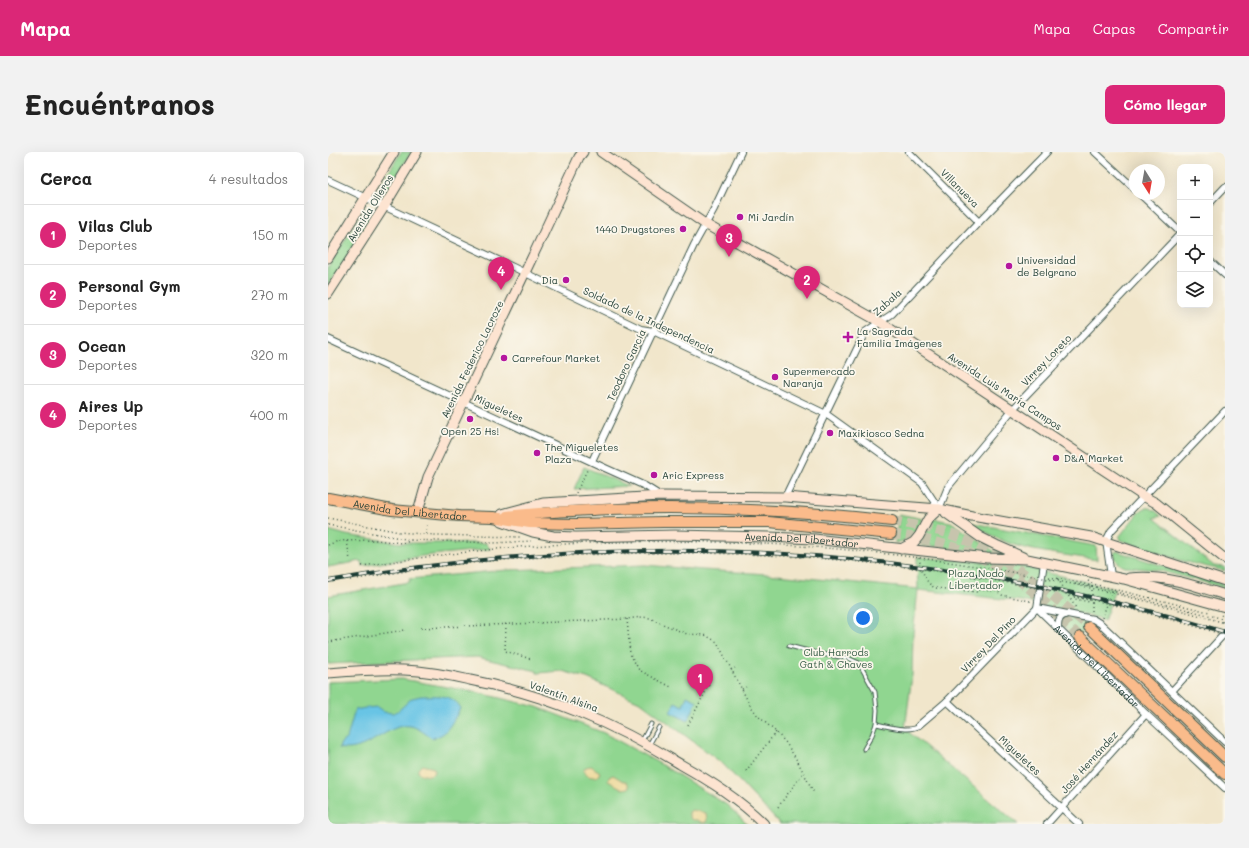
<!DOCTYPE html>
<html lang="es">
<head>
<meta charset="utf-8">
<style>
	body { margin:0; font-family:Mali,sans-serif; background:#f2f2f2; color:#222 }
	.controls { position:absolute; right:12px; top:12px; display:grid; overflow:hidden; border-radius:8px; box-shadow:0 4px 16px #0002 }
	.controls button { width:36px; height:36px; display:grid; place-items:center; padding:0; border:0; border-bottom:1px solid #e0e0e0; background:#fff; color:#222; font:20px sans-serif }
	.compass { position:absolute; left:801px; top:12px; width:36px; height:36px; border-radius:50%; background:#fff; box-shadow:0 4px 16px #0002; rotate:169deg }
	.you { position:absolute; left:535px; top:466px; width:14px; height:14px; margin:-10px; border:3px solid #fff; border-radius:50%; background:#1a73e8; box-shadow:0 0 0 6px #1a73e833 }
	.badge { display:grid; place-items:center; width:26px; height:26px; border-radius:50%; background:#db2777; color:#fff; font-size:13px; font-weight:700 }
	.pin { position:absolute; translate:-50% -33px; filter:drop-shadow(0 1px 2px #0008) }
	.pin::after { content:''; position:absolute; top:21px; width:14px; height:12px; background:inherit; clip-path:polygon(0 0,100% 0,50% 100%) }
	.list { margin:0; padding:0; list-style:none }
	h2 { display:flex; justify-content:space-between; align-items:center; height:52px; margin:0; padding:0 16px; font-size:17px }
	h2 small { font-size:13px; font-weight:400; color:#767676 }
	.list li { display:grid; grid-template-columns:26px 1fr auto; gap:12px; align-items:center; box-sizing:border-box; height:60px; padding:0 16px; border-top:1px solid #e0e0e0 }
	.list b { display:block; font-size:15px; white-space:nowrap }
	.list p { margin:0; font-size:13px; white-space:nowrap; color:#767676 }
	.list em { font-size:13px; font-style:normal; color:#767676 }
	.icon { flex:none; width:22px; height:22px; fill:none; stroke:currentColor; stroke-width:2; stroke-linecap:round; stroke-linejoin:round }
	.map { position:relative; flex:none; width:897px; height:672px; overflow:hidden; border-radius:8px }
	header { display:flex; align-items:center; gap:24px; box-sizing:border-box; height:56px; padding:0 20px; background:#db2777; color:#fff }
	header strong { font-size:19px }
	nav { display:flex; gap:22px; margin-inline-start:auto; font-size:14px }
	.intro { display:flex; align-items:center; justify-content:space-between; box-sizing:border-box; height:96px; padding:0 24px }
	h1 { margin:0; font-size:28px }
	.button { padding:10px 18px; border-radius:8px; background:#db2777; color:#fff; font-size:14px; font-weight:700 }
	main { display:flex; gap:24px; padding:0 24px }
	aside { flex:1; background:#fff; border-radius:8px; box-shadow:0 4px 16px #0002 }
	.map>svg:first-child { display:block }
</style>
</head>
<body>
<header>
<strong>Mapa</strong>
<nav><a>Mapa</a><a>Capas</a><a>Compartir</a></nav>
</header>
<div class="intro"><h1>Encuéntranos</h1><a class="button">Cómo llegar</a></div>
<main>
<aside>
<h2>Cerca<small>4 resultados</small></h2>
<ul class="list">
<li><span class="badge">1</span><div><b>Vilas Club</b><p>Deportes</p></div><em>150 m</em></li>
<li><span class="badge">2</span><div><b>Personal Gym</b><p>Deportes</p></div><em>270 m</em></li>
<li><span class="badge">3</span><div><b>Ocean</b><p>Deportes</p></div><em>320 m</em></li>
<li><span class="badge">4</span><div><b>Aires Up</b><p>Deportes</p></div><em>400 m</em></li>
</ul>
</aside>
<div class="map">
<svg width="897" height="672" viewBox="0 0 897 672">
	<rect width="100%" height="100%" fill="#fbf7ec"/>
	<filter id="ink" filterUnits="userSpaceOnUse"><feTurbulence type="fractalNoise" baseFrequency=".025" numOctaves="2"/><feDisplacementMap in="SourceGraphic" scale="8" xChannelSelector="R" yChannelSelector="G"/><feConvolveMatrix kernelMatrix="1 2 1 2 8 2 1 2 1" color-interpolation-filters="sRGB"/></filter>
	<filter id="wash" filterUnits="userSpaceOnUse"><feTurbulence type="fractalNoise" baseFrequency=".012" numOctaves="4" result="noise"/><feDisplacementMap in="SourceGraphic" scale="16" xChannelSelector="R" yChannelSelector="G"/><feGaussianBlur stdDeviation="0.9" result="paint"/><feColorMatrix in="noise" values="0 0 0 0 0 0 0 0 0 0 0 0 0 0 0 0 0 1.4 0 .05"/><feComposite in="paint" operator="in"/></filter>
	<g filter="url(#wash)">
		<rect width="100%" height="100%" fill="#f1e6cb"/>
		<g fill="#90d690" stroke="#588a62">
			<polygon points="73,0 83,0 56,46 53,46 49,44 48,41"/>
			<polygon points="42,55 48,59 47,63 0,134 0,115 37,57"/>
			<polygon points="256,315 301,334 246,337"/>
			<path d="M817,356c7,-1 10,3 16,8l-7,2 60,48 10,1 1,4 -42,-10 -63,-21 -1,-3 20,-25z"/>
			<path d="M571,362l24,5c-7,14 -11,21 -28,24z"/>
			<polygon points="607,367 623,370 670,402 594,393 594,391 604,369"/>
			<path d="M644,371l124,23 1,14c-28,-5 -57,-7 -83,-15 -15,-5 -29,-13 -42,-22z"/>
			<polygon points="0,378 18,383 73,391 158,391 162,397 94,404 34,414 33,409 0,415"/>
			<path d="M788,399l109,34v3l-67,-18 -33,-3c-7,-3 -10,-7 -11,-14z"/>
			<polygon points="589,405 645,409 696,415 787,437 776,469 770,466 693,449 590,438 585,482 584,523 577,577 690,672 452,672 395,612 314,551 259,526 234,519 209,521 209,519 149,505 0,512 0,444 82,430 81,427 179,418 317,413 375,418 439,422 590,437"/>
			<polygon points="741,466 764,470 749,487 736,475 736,472"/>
			<polygon points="74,527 147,540 209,555 276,581 336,614 399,653 419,672 0,672 0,530"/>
		</g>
		<g fill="#eeda9e" stroke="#868c69">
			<path d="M94,613l12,3 1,4c-6,5 -11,4 -17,0v-3z"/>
			<path d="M263,614l9,6 -2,4c-6,2 -11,1 -15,-5l3,-4z"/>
			<polygon points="285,623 295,629 298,629 301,633 301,636 295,637 280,629 281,625"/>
			<polygon points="364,658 378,661 379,668 378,670 375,671 369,668 364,668 361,665 361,660"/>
		</g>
		<g fill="#67c4e5" stroke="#43808c">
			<path d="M93,544c14,0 32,-3 39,12 -2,6 -11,20 -16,25 -4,3 -8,4 -12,5 -7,-4 -14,-11 -22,-12 -21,-4 -44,29 -71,22l2,-5 6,-5 8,-28 10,-2 12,-1 7,5 9,1 5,-2 14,-13z"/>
			<polygon points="359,544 369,549 360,569 342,560 347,550 355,554"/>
		</g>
	</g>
	<g filter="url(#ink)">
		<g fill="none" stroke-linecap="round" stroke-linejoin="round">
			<g stroke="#c7c4ad" stroke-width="10" stroke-dasharray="10 5" stroke-linecap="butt">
				<path d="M564,369c22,4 45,8 66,16 52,21 89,53 131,90"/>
				<path d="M563,382c41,5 81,16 116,38 27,17 50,43 73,65"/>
			</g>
			<defs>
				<g id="lane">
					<polyline points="461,494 492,502 520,506 531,511 547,540 549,558 548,572 544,583 536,597"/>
					<path d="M548,572c11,2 33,9 43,2"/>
					<polyline points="314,589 323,572"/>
					<polyline points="321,593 331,575"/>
				</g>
				<g id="street">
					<polyline points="581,0 651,70"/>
					<polyline points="767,0 807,37"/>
					<polyline points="0,28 185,115 313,177 325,179 498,262 594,331 611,357"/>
					<polyline points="812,42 852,80"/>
					<polyline points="882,51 897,35"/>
					<polyline points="882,109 897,123"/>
					<polyline points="0,187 277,316 317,334 333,344"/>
					<polyline points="264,309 366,93 386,57 413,0"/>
					<polyline points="457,345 537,180 564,162 651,70 719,0"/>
					<polyline points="611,357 620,335 685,257 852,82"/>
					<polyline points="783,424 778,389 783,379 897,259"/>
					<path id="s1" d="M709,456l6,6 103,100 79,74"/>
					<polyline points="709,456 765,467 773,472 897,590"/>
					<path d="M730,477c0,-9 1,-12 9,-15"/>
					<polyline points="844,539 897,481"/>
					<polyline points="619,549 751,672"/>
					<polyline points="591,573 619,549 709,456 716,411"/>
					<polyline points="719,672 818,562"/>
				</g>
				<g id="secondary">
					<polyline points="273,0 377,72 552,170 815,344 828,351 897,407"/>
					<polyline points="0,106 66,0"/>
					<polyline points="0,142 56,55 89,0"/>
					<polyline points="90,360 100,325 210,93 251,5 255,0"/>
					<polyline points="618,361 652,385 668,393 695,405"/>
					<polyline points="174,362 215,351 333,344 457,345 611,357 644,364 763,385 897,429"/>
					<path id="s2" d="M174,369l31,11 20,4 23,1 99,-2 94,2 45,2 173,19 40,1 97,20 101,28"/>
					<polyline points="573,397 586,390 591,384 600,367 611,357"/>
					<path d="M801,426c34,-4 64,7 96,17"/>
					<path d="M0,521c25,-2 51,-4 76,-3 22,1 44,5 66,10 77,15 143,43 210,84 30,17 59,35 84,60"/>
				</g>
				<g id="primary">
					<path id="s3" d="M0,346l64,12 67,6 34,1 37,6 46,1 87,-2h106l122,12"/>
					<path d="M179,364c34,-4 68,-5 103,-7 96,-3 187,1 282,12"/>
					<polyline points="761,475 897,605"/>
					<polyline points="752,485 897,622"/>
				</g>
			</defs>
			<use href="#lane" stroke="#3e564b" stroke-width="5"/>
			<use href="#street" stroke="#3e564b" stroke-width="8"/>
			<use href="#secondary" stroke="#3e564b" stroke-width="11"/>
			<use href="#primary" stroke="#3e564b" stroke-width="12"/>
			<g stroke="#3e564b" stroke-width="1.5" stroke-dasharray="1 3" stroke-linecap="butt">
				<polyline points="248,341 260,316"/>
				<polyline points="0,366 71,380 107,383 192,385"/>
				<polyline points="0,373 83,388 165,391 203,389"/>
				<polyline points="98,382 99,370"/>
				<polyline points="19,389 22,408"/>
				<polyline points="0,393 10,389 48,388 74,391 79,390 83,388"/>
				<path d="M591,406c2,10 6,25 16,30l42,4 3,-2 17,1 5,4 28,6v-1"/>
				<polyline points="721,425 740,428 892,466 897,473"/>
				<polyline points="730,427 748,456"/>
				<polyline points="760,429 765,432 785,437"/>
				<polyline points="747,432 762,435 760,433"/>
				<polyline points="764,434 764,460"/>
				<polyline points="746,445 762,448 762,450 747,447 747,445"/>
				<polyline points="893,463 897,466"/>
				<polyline points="774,466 785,437 881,460"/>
				<polyline points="299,467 302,502 311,518 345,536"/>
				<polyline points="178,472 177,499 203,507"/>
				<polyline points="93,476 299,467 314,465 322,466 337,473 359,482 377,483 389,490 422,553 430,564 448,580 458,591 470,610 486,641"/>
				<polyline points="0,490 77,478"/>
				<polyline points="403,518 407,516"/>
				<polyline points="414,537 418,535"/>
				<polyline points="360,573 381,533 361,523"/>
				<polyline points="418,619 448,580"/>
				<polyline points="450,655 475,621"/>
			</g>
			<use href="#lane" stroke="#fff" stroke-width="3"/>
			<use href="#street" stroke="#fff" stroke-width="6"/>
			<use href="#secondary" stroke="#fde4d1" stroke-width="9"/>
			<use href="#primary" stroke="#fabb8b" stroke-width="10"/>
			<defs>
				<path id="rail" d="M0,429c303,-53 602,-37 897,51"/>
			</defs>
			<use href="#rail" stroke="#1f3d34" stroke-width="4"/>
			<use href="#rail" stroke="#fbf7ec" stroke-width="2.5" stroke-dasharray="8" stroke-linecap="butt"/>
			<g stroke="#3e564b" stroke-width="1.5" stroke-dasharray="1 3" stroke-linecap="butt">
				<path d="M34,414c56,-8 113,-16 170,-20 233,-16 469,10 693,77"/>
				<path d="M22,428c37,-6 74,-12 110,-16 177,-18 357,-15 532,16 78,13 156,32 233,55"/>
			</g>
		</g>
	</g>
	<g fill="#b5179e" stroke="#fbf7ec" stroke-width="1.5">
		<circle cx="412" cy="65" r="4"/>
		<circle cx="355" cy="77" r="4"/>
		<circle cx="681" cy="114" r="4"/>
		<circle cx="238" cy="128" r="4"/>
		<path d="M518 179h4v4h4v4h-4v4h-4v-4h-4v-4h4z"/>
		<circle cx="176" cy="206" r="4"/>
		<circle cx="447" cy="225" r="4"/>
		<circle cx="142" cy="267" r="4"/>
		<circle cx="502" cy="281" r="4"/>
		<circle cx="209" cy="301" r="4"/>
		<circle cx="728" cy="306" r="4"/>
		<circle cx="326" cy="323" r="4"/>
	</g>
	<g text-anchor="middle" stroke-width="3.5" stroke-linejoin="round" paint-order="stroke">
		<g font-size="10" fill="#1f3d34" stroke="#fbf7ec">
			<text transform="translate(632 36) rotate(45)" y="4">Villanueva</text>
			<text transform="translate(42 56) rotate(-58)" y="4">Avenida Olleros</text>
			<text transform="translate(559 150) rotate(-42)" y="4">Zabala</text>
			<text transform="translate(321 168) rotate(25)" y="4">Soldado de la Independencia</text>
			<text transform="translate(144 207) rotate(-64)" y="4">Avenida Federico Lacroze</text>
			<text transform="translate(718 208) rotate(-46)" y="4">Virrey Loreto</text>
			<text transform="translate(298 213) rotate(-65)" y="4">Teodoro García</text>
			<text transform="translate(677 239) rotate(33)" y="4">Avenida Luis María Campos</text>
			<text transform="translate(171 256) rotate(25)" y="4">Migueletes</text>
			<text dy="4" stroke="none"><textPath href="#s3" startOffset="83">Avenida Del Libertador</textPath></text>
			<text dy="4" stroke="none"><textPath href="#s2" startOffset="302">Avenida Del Libertador</textPath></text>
			<text transform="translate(660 492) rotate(-46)" y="4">Virrey Del Pino</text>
			<text dy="4" stroke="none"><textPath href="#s1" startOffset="83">Avenida Del Libertador</textPath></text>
			<text transform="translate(236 544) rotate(20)" y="4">Valentín Alsina</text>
			<text transform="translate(692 603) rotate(43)" y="4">Migueletes</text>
			<text transform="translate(761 610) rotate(-48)" y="4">José Hernández</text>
		</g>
		<g font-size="10" fill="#1f3d34" stroke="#fbf7ec" text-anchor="start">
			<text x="420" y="69">Mi Jardín</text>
			<text x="347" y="81" text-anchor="end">1440 Drugstores</text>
			<text x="689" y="112">Universidad<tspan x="689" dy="12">de Belgrano</tspan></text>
			<text x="230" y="132" text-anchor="end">Dia</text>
			<text x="529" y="183">La Sagrada<tspan x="529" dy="12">Familia Imágenes</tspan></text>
			<text x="184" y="210">Carrefour Market</text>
			<text x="455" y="223">Supermercado<tspan x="455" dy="12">Naranja</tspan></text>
			<text x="142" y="283" text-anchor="middle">Open 25 Hs!</text>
			<text x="510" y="285">Maxikiosco Sedna</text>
			<text x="217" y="299">The Migueletes<tspan x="217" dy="12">Plaza</tspan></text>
			<text x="736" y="310">D&amp;A Market</text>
			<text x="334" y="327">Aric Express</text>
		</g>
		<g font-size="10" fill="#365c46" stroke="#fbf7ec">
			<text x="648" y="425">Plaza Nodo<tspan x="648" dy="12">Libertador</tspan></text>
			<text x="508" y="504">Club Harrods<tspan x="508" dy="12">Gath &amp; Chaves</tspan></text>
		</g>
	</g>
</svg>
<div class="controls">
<button>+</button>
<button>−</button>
<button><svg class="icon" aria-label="locate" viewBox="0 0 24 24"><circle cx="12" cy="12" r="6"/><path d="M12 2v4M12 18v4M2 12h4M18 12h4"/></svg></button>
<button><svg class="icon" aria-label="layers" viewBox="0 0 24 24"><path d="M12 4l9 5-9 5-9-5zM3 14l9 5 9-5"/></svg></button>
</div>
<svg class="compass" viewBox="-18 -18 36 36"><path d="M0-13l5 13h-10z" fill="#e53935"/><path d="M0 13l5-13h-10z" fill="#767676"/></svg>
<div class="you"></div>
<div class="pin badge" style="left:372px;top:545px">1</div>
<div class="pin badge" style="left:479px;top:147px">2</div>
<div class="pin badge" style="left:401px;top:105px">3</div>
<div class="pin badge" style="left:173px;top:138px">4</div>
</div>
</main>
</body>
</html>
